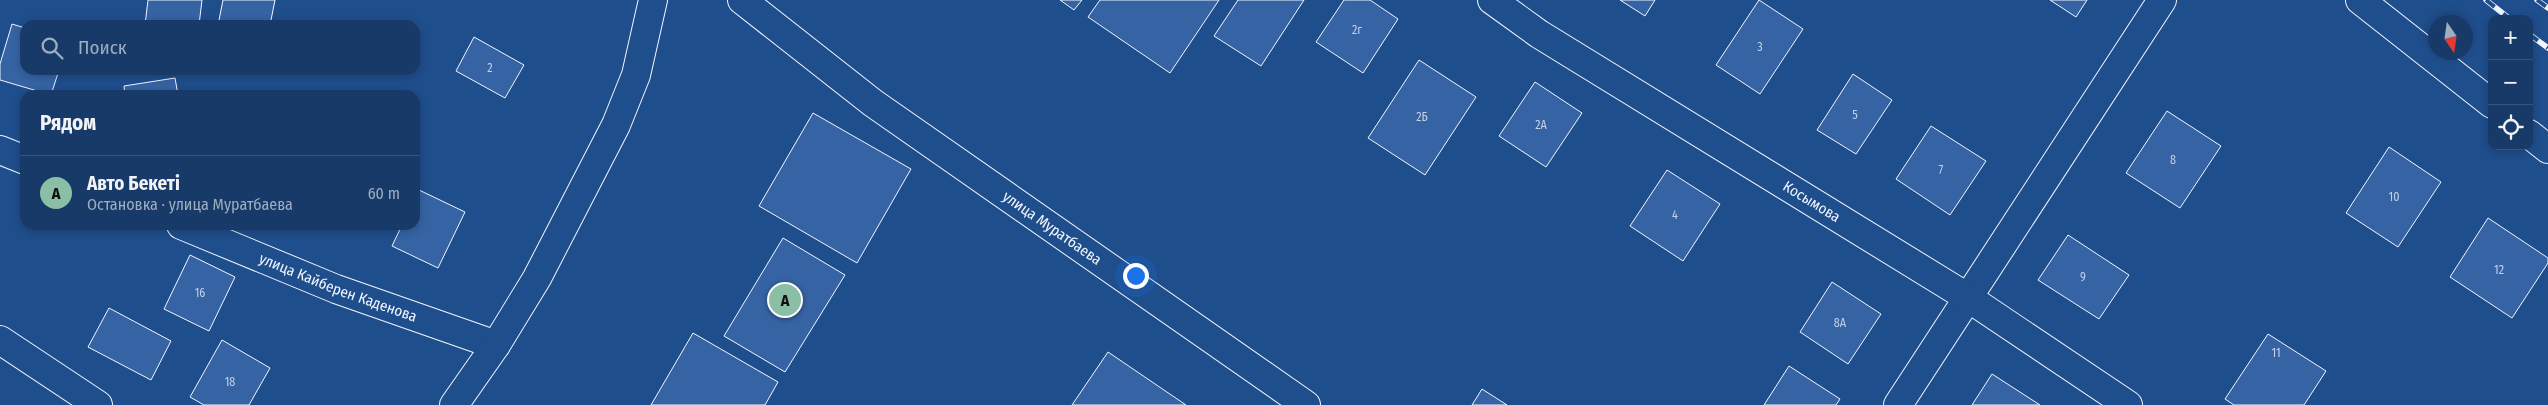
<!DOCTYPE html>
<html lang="ru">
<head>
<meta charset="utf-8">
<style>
	body { margin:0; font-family:"Fira Sans Condensed",sans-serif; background:#20416f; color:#f1f3f6 }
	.controls { position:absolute; right:15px; top:15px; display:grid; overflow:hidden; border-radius:10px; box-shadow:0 2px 8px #0003 }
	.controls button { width:45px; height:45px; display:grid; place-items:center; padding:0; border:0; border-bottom:1px solid #36547d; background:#173a69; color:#f1f3f6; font:25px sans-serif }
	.compass { position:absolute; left:2428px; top:15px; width:45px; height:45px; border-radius:50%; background:#173a69; box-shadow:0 2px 8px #0003; rotate:167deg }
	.you { position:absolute; left:1135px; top:275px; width:18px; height:18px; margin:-12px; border:4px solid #fff; border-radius:50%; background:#1a73e8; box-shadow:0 0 0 8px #1a73e833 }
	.badge { display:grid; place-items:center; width:32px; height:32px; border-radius:50%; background:#8abfa5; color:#111; font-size:16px; font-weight:700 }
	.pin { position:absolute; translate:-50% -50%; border:2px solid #fff; box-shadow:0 1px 5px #0006 }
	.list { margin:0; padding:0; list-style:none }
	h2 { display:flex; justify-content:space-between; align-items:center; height:65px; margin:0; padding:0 20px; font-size:21px }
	h2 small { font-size:16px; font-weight:400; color:#9eadc0 }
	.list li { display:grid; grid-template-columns:32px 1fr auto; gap:15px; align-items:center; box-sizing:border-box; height:75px; padding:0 20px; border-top:1px solid #36547d }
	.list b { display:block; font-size:19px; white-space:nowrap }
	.list p { margin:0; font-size:16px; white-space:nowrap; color:#9eadc0 }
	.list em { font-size:16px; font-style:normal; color:#9eadc0 }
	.icon { flex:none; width:28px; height:28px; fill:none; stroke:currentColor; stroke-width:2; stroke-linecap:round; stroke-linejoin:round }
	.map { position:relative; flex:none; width:2548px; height:405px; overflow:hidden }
	.search { position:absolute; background:#173a69; box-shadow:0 2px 8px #0003; left:20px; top:20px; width:400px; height:55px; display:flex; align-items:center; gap:12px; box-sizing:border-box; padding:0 18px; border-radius:15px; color:#9eadc0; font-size:19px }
	.panel { position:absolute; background:#173a69; box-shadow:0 2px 8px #0003; left:20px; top:90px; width:400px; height:140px; border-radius:15px }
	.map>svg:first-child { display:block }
</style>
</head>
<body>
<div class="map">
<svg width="2548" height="405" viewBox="0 0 2548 405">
	<rect width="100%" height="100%" fill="#1f4e8c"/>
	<g fill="#3563a3" stroke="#f2f6ff">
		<polygon points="148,0 202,0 199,25 145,25"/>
		<polygon points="223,0 275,0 270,25 218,25"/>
		<polygon points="1060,0 1082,0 1074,10"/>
		<polygon points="1100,0 1219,0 1170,73 1088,17"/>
		<polygon points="1238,0 1304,0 1261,66 1214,36"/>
		<polygon points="1344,0 1370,0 1398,19 1363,73 1316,42"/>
		<polygon points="1620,0 1655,0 1645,16"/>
		<polygon points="1759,0 1803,29 1760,94 1716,65"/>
		<polygon points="2050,0 2087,0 2076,17"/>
		<polygon points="12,24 25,28 25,70 59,70 51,95 0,80 0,64"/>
		<polygon points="474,37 524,65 505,98 456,71"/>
		<polygon points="1419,60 1476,97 1425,175 1368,138"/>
		<polygon points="1853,74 1892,100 1856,154 1817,130"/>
		<polygon points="175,78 178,95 125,95 124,86"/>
		<polygon points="1535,82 1582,113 1546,167 1499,136"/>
		<polygon points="2167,111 2221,146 2180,208 2126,173"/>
		<polygon points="813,113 911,169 857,263 759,206"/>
		<polygon points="1931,126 1986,161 1950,215 1896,179"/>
		<polygon points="2389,147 2441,182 2398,247 2346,213"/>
		<polygon points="1667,170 1720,204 1683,261 1630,226"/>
		<polygon points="419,190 465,212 438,268 392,246 402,225 415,225 415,199"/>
		<polygon points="2488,218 2548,258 2548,263 2512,318 2450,277"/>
		<polygon points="2068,235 2129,275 2099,319 2038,280"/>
		<polygon points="783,238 845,275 785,372 724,336"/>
		<polygon points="190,255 235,277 209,331 164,309"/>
		<polygon points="1832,282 1881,314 1848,364 1800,332"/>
		<polygon points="109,308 171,341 151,380 88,347"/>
		<polygon points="693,333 778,382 765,405 651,405"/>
		<polygon points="2268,334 2326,371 2304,405 2234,405 2225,399"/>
		<polygon points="222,340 270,368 249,405 204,405 190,397"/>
		<polygon points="1108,352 1186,405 1072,405"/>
		<polygon points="1789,366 1840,399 1836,405 1764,405"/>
		<polygon points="1992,374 2040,405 1972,405"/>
		<polygon points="1482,389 1507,405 1472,405"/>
	</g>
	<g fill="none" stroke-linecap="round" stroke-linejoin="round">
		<defs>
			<g id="street">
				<path id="s1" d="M742,0l131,103 433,302"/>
				<polyline points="2360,0 2492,104"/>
				<polyline points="2529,134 2548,149"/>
				<polyline points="0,150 25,160"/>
				<path id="s2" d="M181,225l155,64 160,56"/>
				<polyline points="0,340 98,405"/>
				<polyline points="454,405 496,345 537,278 616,125 636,75 653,0"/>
				<polyline points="1898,405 2162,0"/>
			</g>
			<g id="secondary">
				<path id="s3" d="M1492,0l47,34 428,263 161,108"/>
			</g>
		</defs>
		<use href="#street" stroke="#f2f6ff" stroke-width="30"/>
		<use href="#secondary" stroke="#f2f6ff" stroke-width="30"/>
		<use href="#street" stroke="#1f4e8c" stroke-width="28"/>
		<use href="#secondary" stroke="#1f4e8c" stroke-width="28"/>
		<defs>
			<g id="rail">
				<polyline points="2486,0 2510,19"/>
				<polyline points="2537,0 2548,8"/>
				<polyline points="2529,34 2548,48"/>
			</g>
		</defs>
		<use href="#rail" stroke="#f2f6ff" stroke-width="5.5"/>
		<use href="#rail" stroke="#1f4e8c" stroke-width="4" stroke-dasharray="11" stroke-linecap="butt"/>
	</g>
	<g text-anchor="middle" stroke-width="4" stroke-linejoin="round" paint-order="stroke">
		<g font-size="12" fill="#c3d1e8">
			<text x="1357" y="34">2г</text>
			<text x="1760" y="51">3</text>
			<text x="490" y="72">2</text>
			<text x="1855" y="119">5</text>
			<text x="1422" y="121">2Б</text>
			<text x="1541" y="129">2А</text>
			<text x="2173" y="164">8</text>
			<text x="1941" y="174">7</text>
			<text x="2394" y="201">10</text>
			<text x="1675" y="219">4</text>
			<text x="2499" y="274">12</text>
			<text x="2083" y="281">9</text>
			<text x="200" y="297">16</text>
			<text x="1840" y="327">8А</text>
			<text x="2276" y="357">11</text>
			<text x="230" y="386">18</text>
		</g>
		<g font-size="15" fill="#f2f6ff" stroke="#1f4e8c">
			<text dy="5" stroke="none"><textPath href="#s3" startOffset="378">Косымова</textPath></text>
			<text dy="5" stroke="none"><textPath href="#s1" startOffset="385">улица Муратбаева</textPath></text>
			<text dy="5" stroke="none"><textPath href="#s2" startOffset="169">улица Кайберен Каденова</textPath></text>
		</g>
	</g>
</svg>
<div class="controls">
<button>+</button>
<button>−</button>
<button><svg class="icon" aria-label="locate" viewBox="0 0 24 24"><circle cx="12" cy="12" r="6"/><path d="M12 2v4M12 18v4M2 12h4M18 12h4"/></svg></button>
</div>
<svg class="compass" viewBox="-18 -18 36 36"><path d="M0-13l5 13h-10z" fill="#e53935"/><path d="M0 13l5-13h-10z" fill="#9eadc0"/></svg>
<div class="you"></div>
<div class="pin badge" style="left:785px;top:300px">A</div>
<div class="search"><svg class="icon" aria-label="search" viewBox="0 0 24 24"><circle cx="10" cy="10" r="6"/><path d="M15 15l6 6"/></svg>Поиск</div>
<section class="panel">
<h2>Рядом<small></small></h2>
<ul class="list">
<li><span class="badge">A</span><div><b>Авто Бекетi</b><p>Остановка · улица Муратбаева</p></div><em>60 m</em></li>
</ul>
</section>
</div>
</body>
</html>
